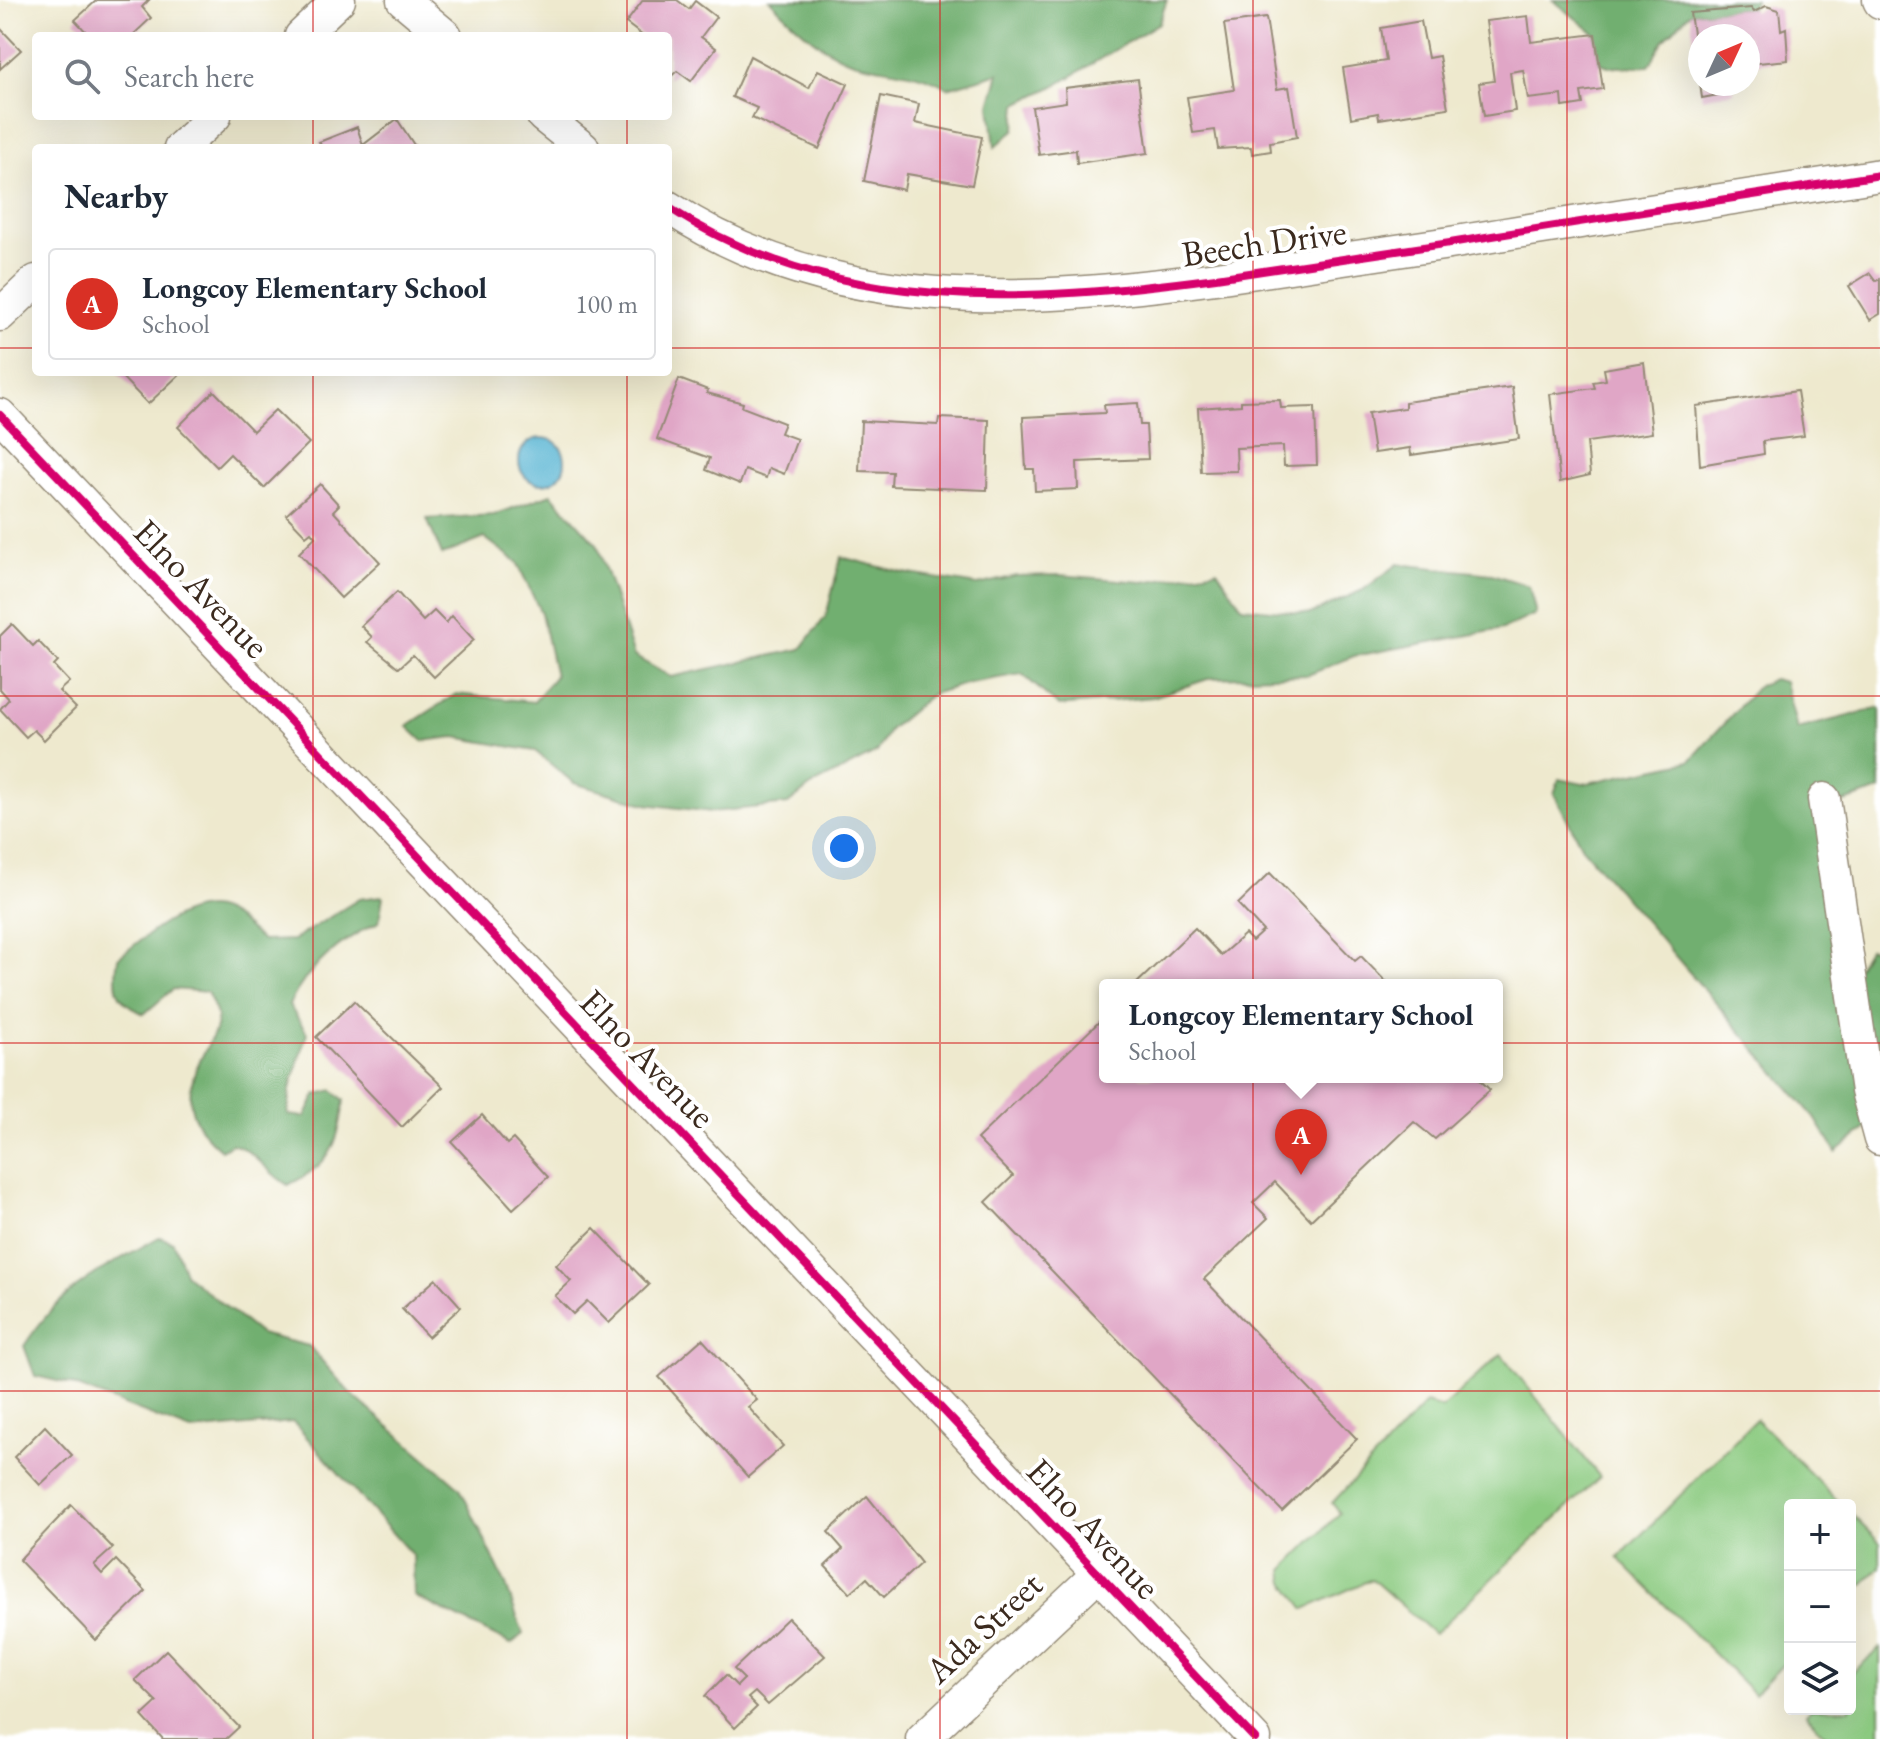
<!DOCTYPE html>
<html lang="en">
<head>
<meta charset="utf-8">
<style>
	body { margin:0; font-family:"EB Garamond",serif; background:#f2f2f3; color:#1f2937 }
	.controls { position:absolute; right:24px; bottom:24px; display:grid; overflow:hidden; border-radius:8px; box-shadow:0 8px 32px #0002 }
	.controls button { width:72px; height:72px; display:grid; place-items:center; padding:0; border:0; border-bottom:2px solid #e0e1e3; background:#fff; color:#1f2937; font:40px sans-serif }
	.compass { position:absolute; left:1688px; top:24px; width:72px; height:72px; border-radius:50%; background:#fff; box-shadow:0 8px 32px #0002; rotate:46deg }
	.you { position:absolute; left:844px; top:848px; width:28px; height:28px; margin:-20px; border:6px solid #fff; border-radius:50%; background:#1a73e8; box-shadow:0 0 0 12px #1a73e833 }
	.badge { display:grid; place-items:center; width:52px; height:52px; border-radius:50%; background:#d93025; color:#fff; font-size:26px; font-weight:700 }
	.pin { position:absolute; translate:-50% -66px; filter:drop-shadow(0 2px 4px #0008) }
	.pin::after { content:''; position:absolute; top:42px; width:28px; height:24px; background:inherit; clip-path:polygon(0 0,100% 0,50% 100%) }
	.popup { position:absolute; left:1099px; top:979px; width:404px; height:104px; box-sizing:border-box; display:grid; place-content:center; border-radius:8px; background:#fff; filter:drop-shadow(0 2px 6px #0005); font-size:26px; white-space:nowrap; color:#747a83 }
	.popup b { font-size:30px; color:#1f2937 }
	.popup::after { content:''; position:absolute; left:50%; top:100%; margin-left:-16px; border:16px solid transparent; border-top-color:#fff }
	.list { margin:0; padding:0; list-style:none }
	h2 { display:flex; justify-content:space-between; align-items:center; height:104px; margin:0; padding:0 32px; font-size:34px }
	h2 small { font-size:26px; font-weight:400; color:#747a83 }
	.list li { display:grid; grid-template-columns:52px 1fr auto; gap:24px; align-items:center; box-sizing:border-box; height:112px; margin:0 16px 16px; padding:0 16px; border:2px solid #e0e1e3; border-radius:8px }
	.list b { display:block; font-size:30px; white-space:nowrap }
	.list p { margin:0; font-size:26px; white-space:nowrap; color:#747a83 }
	.list em { font-size:26px; font-style:normal; color:#747a83 }
	.icon { flex:none; width:44px; height:44px; fill:none; stroke:currentColor; stroke-width:2; stroke-linecap:round; stroke-linejoin:round }
	.map { position:relative; flex:none; width:1880px; height:1739px; overflow:hidden }
	.search { position:absolute; background:#fff; box-shadow:0 8px 32px #0002; left:32px; top:32px; width:640px; height:88px; display:flex; align-items:center; gap:20px; box-sizing:border-box; padding:0 28px; border-radius:8px; color:#747a83; font-size:30px }
	.panel { position:absolute; background:#fff; box-shadow:0 8px 32px #0002; left:32px; top:144px; width:640px; height:232px; border-radius:8px }
	.map>svg:first-child { display:block }
</style>
</head>
<body>
<div class="map">
<svg width="1880" height="1739" viewBox="0 0 1880 1739">
	<rect width="100%" height="100%" fill="#fff"/>
	<filter id="ink" filterUnits="userSpaceOnUse"><feTurbulence type="fractalNoise" baseFrequency=".0125" numOctaves="2"/><feDisplacementMap in="SourceGraphic" scale="16" xChannelSelector="R" yChannelSelector="G"/><feConvolveMatrix kernelMatrix="1 2 1 2 8 2 1 2 1" color-interpolation-filters="sRGB"/></filter>
	<filter id="wash" filterUnits="userSpaceOnUse"><feTurbulence type="fractalNoise" baseFrequency=".006" numOctaves="4" result="noise"/><feDisplacementMap in="SourceGraphic" scale="32" xChannelSelector="R" yChannelSelector="G"/><feGaussianBlur stdDeviation="1.8" result="paint"/><feColorMatrix in="noise" values="0 0 0 0 0 0 0 0 0 0 0 0 0 0 0 0 0 1.4 0 .05"/><feComposite in="paint" operator="in"/></filter>
	<g filter="url(#wash)">
		<rect width="100%" height="100%" fill="#eee9ce"/>
		<g fill="#8ccb81" stroke="#647a50" stroke-width="2">
			<polygon points="1501,1354 1600,1477 1434,1634 1372,1579 1305,1609 1285,1582 1283,1570 1340,1513 1332,1503 1426,1403 1442,1408"/>
			<polygon points="1756,1419 1842,1505 1790,1505 1790,1657 1754,1694 1618,1558"/>
			<polygon points="1850,1513 1880,1543 1880,1567 1850,1597"/>
			<polygon points="1880,1648 1880,1739 1829,1739 1806,1714 1811,1709 1850,1709 1850,1675"/>
		</g>
		<g fill="#71af6f" stroke="#566c46" stroke-width="2">
			<path d="M770,0h397l-8,23 -99,60 -43,21 -2,25 -20,18 -5,-42 9,-32 -51,15c-29,-18 -62,-17 -94,-26 -29,-8 -64,-41 -84,-62z"/>
			<polygon points="1553,0 1755,0 1751,8 1690,13 1663,41 1649,66 1612,67 1599,63 1595,34"/>
			<polygon points="551,494 597,544 634,656 671,677 801,649 826,616 841,557 904,573 978,585 1016,576 1060,575 1143,582 1217,570 1242,607 1310,614 1363,590 1398,564 1492,574 1529,586 1536,614 1503,629 1354,656 1308,675 1211,678 1153,697 1059,706 1022,674 969,683 932,694 890,729 877,752 811,786 788,804 712,812 645,804 574,783 535,751 455,737 423,741 407,726 456,694 534,702 555,676 541,613 517,562 485,538 442,555 427,519 494,515"/>
			<polygon points="1773,679 1785,682 1797,729 1880,708 1880,790 1818,811 1842,993 1868,949 1880,948 1880,1098 1865,1129 1836,1152 1815,1118 1583,849 1554,794 1559,779 1583,784 1690,761 1758,686"/>
			<path d="M383,896l-4,26c-38,17 -72,46 -90,83l18,28 -17,56 -2,26 17,2 11,-22 16,-5 12,10c-5,44 -13,65 -56,85 -22,-12 -31,-34 -56,-41l-11,6c-36,-30 -39,-59 -16,-99 5,-11 14,-23 12,-36 -2,-7 -7,-16 -10,-23l-34,-3 -29,25c-29,-14 -31,-26 -26,-56 24,-19 60,-51 92,-50 19,1 39,21 52,33l31,-1 66,-41z"/>
			<path d="M159,1237l14,5 13,33 74,59 49,12 40,46 111,96 45,95 18,51 -12,10 -97,-48 -1,-40 -120,-134 -102,9 -121,-47 -35,-8 -11,-30c41,-62 73,-73 135,-109z"/>
		</g>
		<circle fill="#52b2d1" stroke="#466e78" stroke-width="2" cx="542" cy="461" r="23"/>
		<g id="blocks">
			<g fill="#e0a6c6">
				<polygon points="97,0 149,0 142,7 151,18 132,36 90,36 75,20"/>
				<polygon points="643,0 677,0 689,9 695,1 716,17 701,37 716,48 691,81 677,71 668,79 668,36 643,36 626,23"/>
				<polygon points="1766,6 1779,10 1781,30 1786,28 1788,60 1748,64 1748,36 1700,36 1698,69 1690,13 1751,8 1754,12"/>
				<polygon points="1528,16 1531,42 1595,34 1603,89 1581,92 1583,104 1563,107 1562,95 1528,99 1523,70 1510,72 1515,111 1484,116 1479,83 1494,81 1486,21"/>
				<polygon points="1266,18 1277,89 1289,87 1297,137 1270,142 1271,151 1252,154 1251,147 1218,149 1215,130 1193,133 1187,97 1234,90 1224,24"/>
				<polygon points="1421,21 1428,58 1439,56 1448,108 1379,119 1378,113 1351,118 1343,68 1386,61 1381,28"/>
				<polygon points="0,28 21,50 0,69"/>
				<polygon points="750,56 809,88 818,70 848,84 819,149 752,118 757,108 732,97"/>
				<polygon points="1138,79 1148,153 1077,163 1076,150 1039,155 1032,107 1066,102 1065,88"/>
				<polygon points="1700,84 1733,84 1734,92 1702,98"/>
				<polygon points="881,96 919,104 915,123 982,137 972,185 907,174 904,190 864,181"/>
				<polygon points="397,119 416,148 323,148 319,142 357,127 363,145"/>
				<polygon points="1870,273 1876,281 1880,279 1880,314 1870,320 1849,286"/>
				<polygon points="1644,362 1652,433 1587,442 1590,475 1560,482 1550,394 1595,388 1593,382 1606,380 1604,369"/>
				<polygon points="117,372 182,372 148,404"/>
				<polygon points="679,379 708,390 707,393 743,403 742,407 784,423 780,433 797,439 784,474 769,468 766,478 745,470 740,484 706,470 710,458 657,439"/>
				<polygon points="1512,387 1519,439 1411,455 1410,448 1374,453 1368,413 1405,408 1405,402"/>
				<polygon points="214,391 253,431 275,410 309,443 264,488 230,454 217,467 178,427"/>
				<polygon points="1797,391 1804,436 1763,441 1764,454 1700,465 1696,406"/>
				<polygon points="1280,400 1281,408 1315,407 1317,465 1284,466 1283,446 1236,448 1237,471 1201,472 1198,408 1241,405 1241,401"/>
				<polygon points="1138,403 1140,425 1146,425 1148,459 1077,462 1078,489 1035,491 1034,469 1026,469 1023,417 1105,413 1104,405"/>
				<polygon points="939,418 989,420 987,490 891,486 892,472 859,471 861,421 938,425"/>
				<polygon points="320,484 339,505 333,511 380,562 341,598 299,553 315,537 311,532 306,536 286,515"/>
				<polygon points="397,592 423,621 434,611 446,623 452,616 474,640 434,677 413,655 399,668 367,642 372,637 361,626"/>
				<polygon points="12,624 33,646 38,641 58,662 54,666 69,682 59,691 76,708 44,740 34,730 26,737 0,709 9,699 0,689 0,636"/>
				<polygon points="1270,873 1355,961 1361,956 1389,985 1135,985 1195,928 1221,955 1245,934 1252,941 1263,931 1238,904"/>
				<polygon points="354,1001 443,1087 402,1127 316,1037"/>
				<polygon points="1105,1016 1105,1077 1477,1077 1490,1090 1435,1139 1414,1122 1311,1220 1275,1182 1253,1203 1268,1218 1204,1279 1357,1439 1282,1511 986,1202 1013,1176 977,1139"/>
				<polygon points="482,1115 507,1144 513,1139 548,1177 513,1209 452,1142"/>
				<polygon points="594,1228 649,1285 609,1323 587,1301 573,1314 555,1296 571,1281 556,1265"/>
				<polygon points="436,1279 461,1307 428,1337 402,1309"/>
				<polygon points="702,1339 757,1400 748,1407 783,1446 748,1477 659,1377"/>
				<polygon points="45,1426 72,1455 40,1485 14,1457"/>
				<polygon points="867,1496 921,1563 884,1597 867,1578 850,1593 825,1566 843,1549 828,1532"/>
				<polygon points="71,1505 113,1548 94,1565 102,1574 116,1560 146,1591 96,1640 19,1560"/>
				<polygon points="788,1618 825,1656 768,1705 755,1692 748,1698 757,1707 735,1728 705,1696 726,1675 737,1686 744,1679 734,1669"/>
				<polygon points="166,1650 239,1727 226,1739 163,1739 142,1716 157,1702 135,1680"/>
			</g>
		</g>
	</g>
	<g filter="url(#ink)">
		<use href="#blocks" fill-opacity="0" stroke="#948a76" stroke-width="2"/>
		<g fill="none" stroke-linecap="round" stroke-linejoin="round">
			<defs>
				<g id="minor">
					<polyline points="403,0 446,36"/>
					<polyline points="1879,0 1880,2"/>
					<polyline points="301,36 339,0"/>
					<polyline points="543,116 583,148"/>
					<polyline points="180,148 215,116"/>
					<path d="M668,207c164,109 361,96 548,71 78,-11 156,-23 234,-35 143,-24 287,-45 430,-68"/>
					<polyline points="0,315 36,281"/>
					<polyline points="0,415 1255,1739"/>
					<polyline points="1824,799 1867,1091 1880,1139"/>
					<polyline points="922,1739 1099,1573"/>
				</g>
			</defs>
			<use href="#minor" stroke="#948a76" stroke-width="35"/>
			<use href="#minor" stroke="#fff" stroke-width="32"/>
			<defs>
				<g id="cycleway">
					<path d="M668,207c164,109 361,96 548,71 78,-11 156,-23 234,-35 143,-24 287,-45 430,-68"/>
					<polyline points="0,415 1255,1739"/>
				</g>
			</defs>
			<use href="#cycleway" stroke="#fff" stroke-width="13"/>
			<use href="#cycleway" stroke="#d6006c" stroke-width="8"/>
		</g>
	</g>
	<path fill="none" stroke="#d62828" stroke-width="2" stroke-opacity="0.55" d="M313,0v36M627,0v36M940,0v1739M1253,0v1739M1567,0v1739M313,116v32M627,116v32M0,348h36M668,348h1212M313,372v1367M627,372v1367M0,696h1880M0,1043h1880M0,1391h1880"/>
	<g text-anchor="middle" stroke-width="8" stroke-linejoin="round" paint-order="stroke">
		<g font-size="36" fill="#3b2a1e" stroke="#fff">
			<text transform="translate(1264 242) rotate(-8)" y="13">Beech Drive</text>
			<text transform="translate(202 588) rotate(46)" y="13">Elno Avenue</text>
			<text transform="translate(648 1058) rotate(46)" y="13">Elno Avenue</text>
			<text transform="translate(1094 1528) rotate(47)" y="13">Elno Avenue</text>
			<text transform="translate(983 1627) rotate(-43)" y="13">Ada Street</text>
		</g>
	</g>
</svg>
<div class="controls">
<button>+</button>
<button>−</button>
<button><svg class="icon" aria-label="layers" viewBox="0 0 24 24"><path d="M12 4l9 5-9 5-9-5zM3 14l9 5 9-5"/></svg></button>
</div>
<svg class="compass" viewBox="-18 -18 36 36"><path d="M0-13l5 13h-10z" fill="#e53935"/><path d="M0 13l5-13h-10z" fill="#747a83"/></svg>
<div class="you"></div>
<div class="pin badge" style="left:1301px;top:1175px">A</div>
<div class="popup"><b>Longcoy Elementary School</b>School</div>
<div class="search"><svg class="icon" aria-label="search" viewBox="0 0 24 24"><circle cx="10" cy="10" r="6"/><path d="M15 15l6 6"/></svg>Search here</div>
<section class="panel">
<h2>Nearby<small></small></h2>
<ul class="list">
<li><span class="badge">A</span><div><b>Longcoy Elementary School</b><p>School</p></div><em>100 m</em></li>
</ul>
</section>
</div>
</body>
</html>
